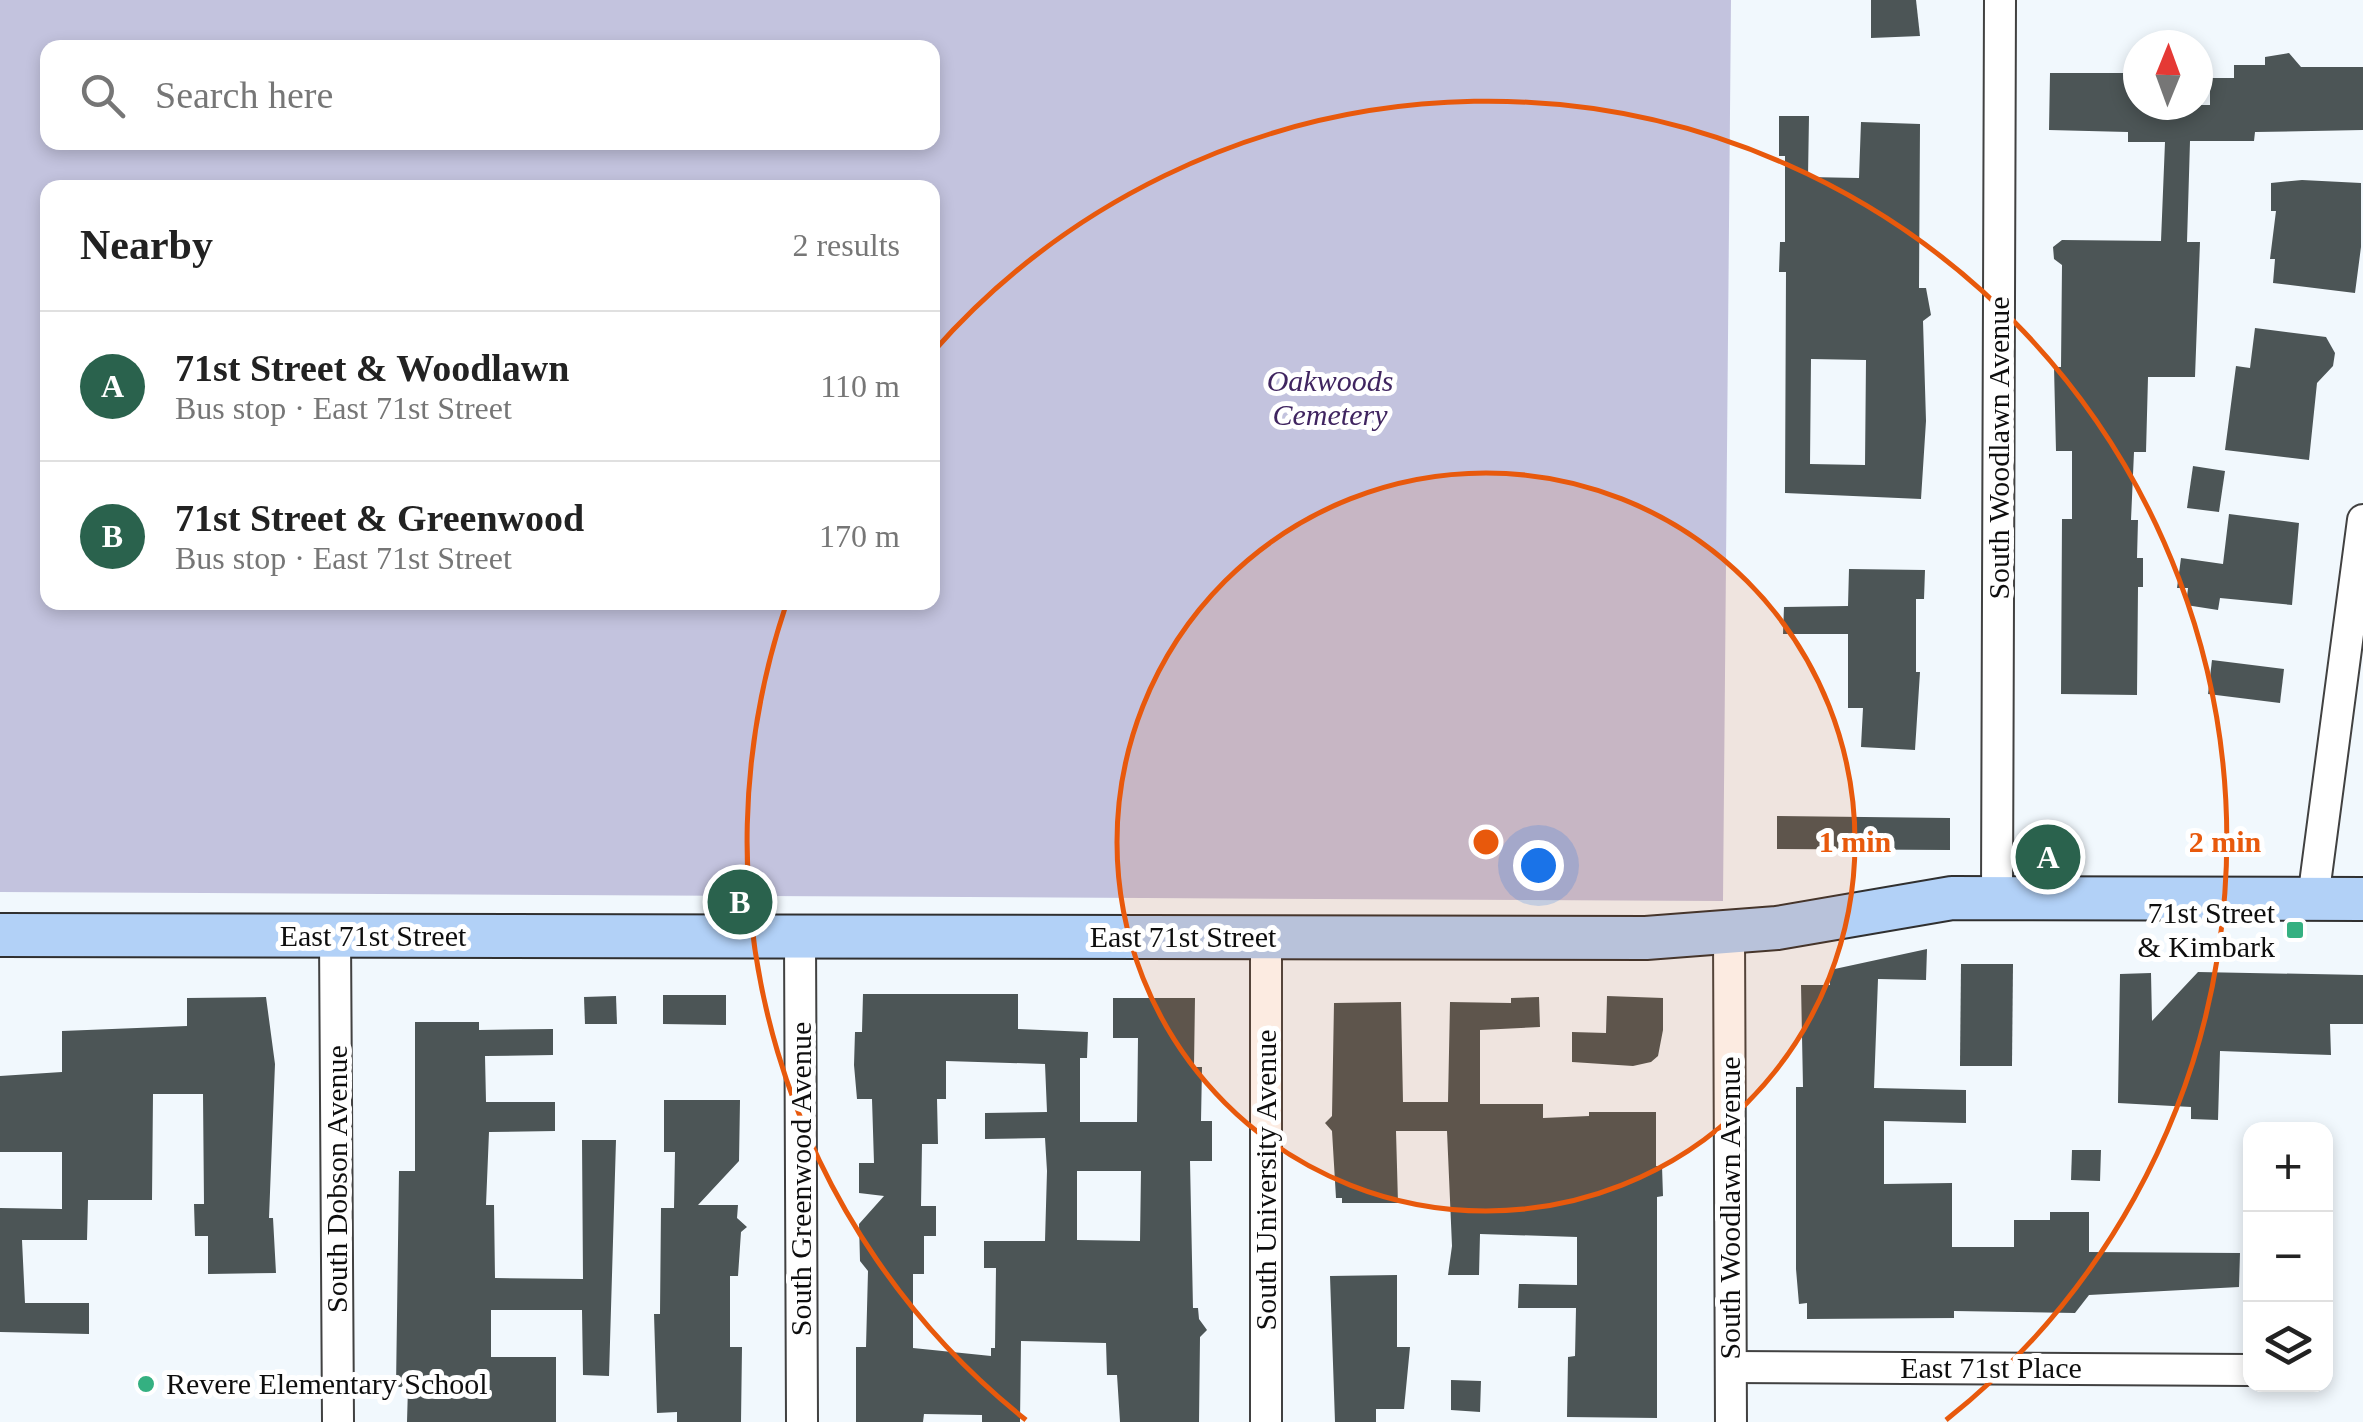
<!DOCTYPE html>
<html lang="en">
<head>
<meta charset="utf-8">
<style>
	body { margin:0; font-family:"Times New Roman",serif; background:#f6f6f6; color:#222 }
	.controls { position:absolute; right:30px; bottom:30px; display:grid; overflow:hidden; border-radius:20px; box-shadow:0 5px 15px #0003 }
	.controls button { width:90px; height:90px; display:grid; place-items:center; padding:0; border:0; border-bottom:2px solid #e0e0e0; background:#fff; color:#222; font:50px sans-serif }
	.compass { position:absolute; left:2123px; top:30px; width:90px; height:90px; border-radius:50%; background:#fff; box-shadow:0 5px 15px #0003; rotate:1deg }
	.you { position:absolute; left:1538px; top:865px; width:35px; height:35px; margin:-25px; border:8px solid #fff; border-radius:50%; background:#1a73e8; box-shadow:0 0 0 15px #1a73e833 }
	.badge { display:grid; place-items:center; width:65px; height:65px; border-radius:50%; background:#2a624d; color:#fff; font-size:32px; font-weight:700 }
	.pin { position:absolute; translate:-50% -50%; border:5px solid #fff; box-shadow:0 2px 10px #0006 }
	.list { margin:0; padding:0; list-style:none }
	h2 { display:flex; justify-content:space-between; align-items:center; height:130px; margin:0; padding:0 40px; font-size:42px }
	h2 small { font-size:32px; font-weight:400; color:#767676 }
	.list li { display:grid; grid-template-columns:65px 1fr auto; gap:30px; align-items:center; box-sizing:border-box; height:150px; padding:0 40px; border-top:2px solid #e0e0e0 }
	.list b { display:block; font-size:38px; white-space:nowrap }
	.list p { margin:0; font-size:32px; white-space:nowrap; color:#767676 }
	.list em { font-size:32px; font-style:normal; color:#767676 }
	.icon { flex:none; width:55px; height:55px; fill:none; stroke:currentColor; stroke-width:2; stroke-linecap:round; stroke-linejoin:round }
	.map { position:relative; flex:none; width:2363px; height:1422px; overflow:hidden }
	.search { position:absolute; background:#fff; box-shadow:0 5px 15px #0003; left:40px; top:40px; width:900px; height:110px; display:flex; align-items:center; gap:25px; box-sizing:border-box; padding:0 35px; border-radius:20px; color:#767676; font-size:38px }
	.panel { position:absolute; background:#fff; box-shadow:0 5px 15px #0003; left:40px; top:180px; width:900px; height:430px; border-radius:20px }
	.map>svg:first-child { display:block }
</style>
</head>
<body>
<div class="map">
<svg width="2363" height="1422" viewBox="0 0 2363 1422">
	<rect width="100%" height="100%" fill="#f1f8fd"/>
	<path fill="#c3c3de" fill-rule="evenodd" d="M0,0h1731l-8,901 -1723,-9zM48,48h884v94h-884zM48,188h884v414h-884z"/>
	<g fill="#4c5556" fill-rule="evenodd">
		<polygon points="1871,0 1916,0 1920,36 1871,38"/>
		<polygon points="2289,53 2301,67 2363,67 2363,130 2255,132 2254,141 2190,141 2187,242 2200,242 2195,377 2148,377 2146,452 2134,452 2131,520 2138,520 2137,558 2143,558 2143,587 2138,587 2137,695 2061,694 2062,519 2072,519 2072,451 2056,451 2054,367 2061,367 2062,265 2054,259 2053,247 2062,240 2161,241 2165,142 2128,142 2128,132 2049,130 2050,73 2138,73 2138,105 2210,105 2210,78 2234,78 2234,65 2265,65 2265,57"/>
		<path d="M1779,116h30l-1,61 51,1 2,-56 59,2 -1,164h7l5,27 -8,6 3,100 -5,78 -136,-6 1,-221h-7l1,-30h5v-86h-6zM1811,359l55,1 -1,105 -55,-1z"/>
		<polygon points="2302,180 2361,183 2361,247 2355,293 2273,283 2275,259 2270,259 2276,211 2271,211 2271,183"/>
		<polygon points="2255,328 2326,337 2335,353 2333,366 2317,383 2309,460 2225,450 2236,366 2250,368"/>
		<polygon points="2193,466 2225,471 2219,512 2187,508"/>
		<polygon points="2229,514 2299,523 2292,605 2220,598 2218,610 2186,605 2188,588 2177,588 2181,558 2223,564"/>
		<polygon points="1849,569 1925,570 1924,599 1916,599 1916,672 1920,672 1915,750 1861,747 1863,708 1848,708 1848,634 1783,634 1784,607 1848,606"/>
		<polygon points="2212,660 2284,669 2280,703 2208,694"/>
		<polygon points="1777,816 1950,818 1950,850 1777,849"/>
		<polygon points="1927,949 1926,980 1878,979 1874,1088 1966,1090 1966,1123 1884,1121 1884,1184 1952,1183 1952,1247 2014,1247 2014,1220 2050,1220 2050,1212 2089,1212 2089,1252 2240,1253 2239,1287 2089,1295 2075,1313 1954,1311 1954,1318 1807,1319 1807,1303 1799,1304 1796,1269 1796,1087 1803,1087 1801,985 1830,985 1830,970"/>
		<polygon points="1961,964 2013,964 2012,1066 1960,1066"/>
		<polygon points="2198,972 2363,975 2363,1024 2330,1024 2331,1055 2220,1051 2218,1120 2191,1119 2191,1107 2118,1103 2120,974 2151,973 2152,1021"/>
		<path d="M863,994h155v35l70,3 -1,26h-7v64h57l1,-84h-25v-40h82l-1,69h8l-1,54h11v40h-22l3,147h5l1,11 8,11 -7,7 -1,85h-79l-3,-47h-10l-1,-32 -85,-2 -1,81h-38v-7l-58,-1 -1,8h-67v-75h10l2,-76 -8,-10 -1,-37 25,-28 -25,-3v-30h15l-2,-64h-15l-3,-34 1,-33h7zM946,1061l99,3 2,48 -62,1v26l60,-1 2,33 -2,70h-61v27h12l-1,80h-4v8l-78,-8v-74h11v-38h12v-30h-15l1,-62h16l-1,-45h9zM1077,1171h64l-1,70 -63,-1z"/>
		<polygon points="663,995 726,995 726,1025 663,1024"/>
		<polygon points="616,996 617,1024 585,1024 584,997"/>
		<polygon points="1607,996 1663,998 1663,1030 1658,1056 1651,1062 1633,1066 1572,1062 1572,1032 1606,1033"/>
		<polygon points="266,997 275,1064 269,1218 273,1218 276,1273 208,1274 208,1236 195,1236 194,1204 204,1204 203,1094 153,1094 152,1200 88,1200 87,1240 22,1240 25,1303 89,1303 89,1334 0,1332 0,1208 62,1209 62,1152 0,1152 0,1076 62,1072 62,1031 187,1026 187,998"/>
		<polygon points="1539,997 1540,1027 1480,1030 1480,1104 1543,1104 1543,1118 1589,1116 1589,1112 1656,1112 1656,1166 1662,1166 1663,1196 1657,1197 1657,1418 1567,1417 1568,1357 1575,1356 1576,1308 1518,1308 1519,1284 1577,1285 1577,1237 1480,1234 1479,1275 1448,1275 1452,1246 1447,1131 1396,1131 1398,1203 1342,1203 1342,1198 1336,1198 1332,1131 1325,1123 1332,1116 1334,1003 1401,1002 1403,1102 1448,1102 1450,1002 1511,1003 1511,998"/>
		<polygon points="415,1022 479,1022 479,1030 553,1029 553,1055 485,1056 486,1102 555,1102 555,1131 489,1132 486,1205 494,1205 495,1278 583,1279 582,1140 616,1140 609,1376 583,1375 582,1310 491,1310 491,1357 556,1357 556,1422 407,1422 408,1387 396,1387 399,1171 415,1171"/>
		<polygon points="664,1100 740,1100 739,1161 698,1205 738,1205 737,1218 747,1227 741,1232 738,1276 730,1276 730,1347 742,1347 741,1422 677,1422 677,1412 657,1413 654,1314 660,1314 661,1208 674,1208 675,1152 664,1152"/>
		<polygon points="2072,1150 2101,1150 2100,1181 2071,1180"/>
		<polygon points="1397,1275 1397,1347 1410,1347 1404,1409 1376,1409 1376,1422 1335,1422 1330,1276"/>
		<polygon points="1451,1380 1481,1381 1480,1412 1451,1410"/>
	</g>
	<g fill="none" stroke-linecap="round" stroke-linejoin="round">
		<defs>
			<g id="minor">
				<polyline points="1997,896 2000,0"/>
				<polyline points="2313,899 2363,520"/>
				<polyline points="1729,934 1731,1422"/>
				<polyline points="335,936 338,1422"/>
				<polyline points="800,937 802,1422"/>
				<polyline points="1266,938 1266,1422"/>
				<polyline points="1731,1367 2250,1370"/>
			</g>
			<polyline id="secondary" points="0,935 1646,938 1777,928 1952,898 2363,899"/>
		</defs>
		<use href="#minor" stroke="#414141" stroke-width="34"/>
		<use href="#secondary" stroke="#303030" stroke-width="46"/>
		<use href="#minor" stroke="#fff" stroke-width="30"/>
		<use href="#secondary" stroke="#b2d1f7" stroke-width="42"/>
	</g>
	<circle cx="1486" cy="842" r="369" fill="#e8590c" fill-opacity=".12"/>
	<g fill="none" stroke="#e8590c" stroke-width="5">
		<circle cx="1486" cy="842" r="369"/>
		<path d="M1026 1420A739 739 0 0 1 785 608M933 352A739 739 0 1 1 1946 1420"/>
	</g>
	<g fill="#34b081" stroke="#fff" stroke-width="4">
		<rect x="2285" y="920" width="20" height="20" rx="5"/>
		<circle cx="146" cy="1384" r="10"/>
	</g>
	<g text-anchor="middle" stroke-width="10" stroke-linejoin="round" paint-order="stroke">
		<g font-size="30" font-style="italic" fill="#402560" stroke="#fff">
			<text x="1330" y="391">Oakwoods<tspan x="1330" dy="34">Cemetery</tspan></text>
		</g>
		<g font-size="30" fill="#0e0e0e" stroke="#fff">
			<text transform="translate(1999 448) rotate(-90)" y="10">South Woodlawn Avenue</text>
			<text x="373" y="946">East 71st Street</text>
			<text x="1183" y="947">East 71st Street</text>
			<text transform="translate(337 1179) rotate(-90)" y="10">South Dobson Avenue</text>
			<text transform="translate(801 1179) rotate(-90)" y="10">South Greenwood Avenue</text>
			<text transform="translate(1266 1180) rotate(-90)" y="10">South University Avenue</text>
			<text transform="translate(1730 1208) rotate(-90)" y="10">South Woodlawn Avenue</text>
			<text x="1991" y="1378">East 71st Place</text>
		</g>
		<g font-size="30" fill="#0e0e0e" stroke="#fff" text-anchor="end">
			<text x="2275" y="923">71st Street<tspan x="2275" dy="34">&amp; Kimbark</tspan></text>
			<text x="166" y="1394" text-anchor="start">Revere Elementary School</text>
		</g>
	</g>
	<circle cx="1486" cy="842" r="15" fill="#e8590c" stroke="#fff" stroke-width="5"/>
	<g font-size="30" text-anchor="middle" font-weight="bold" fill="#e8590c" stroke="#fff" stroke-width="10" stroke-linejoin="round" paint-order="stroke">
		<text x="1855" y="852">1 min</text>
		<text x="2225" y="852">2 min</text>
	</g>
</svg>
<div class="controls">
<button>+</button>
<button>−</button>
<button><svg class="icon" aria-label="layers" viewBox="0 0 24 24"><path d="M12 4l9 5-9 5-9-5zM3 14l9 5 9-5"/></svg></button>
</div>
<svg class="compass" viewBox="-18 -18 36 36"><path d="M0-13l5 13h-10z" fill="#e53935"/><path d="M0 13l5-13h-10z" fill="#767676"/></svg>
<div class="you"></div>
<div class="pin badge" style="left:2048px;top:857px">A</div>
<div class="pin badge" style="left:740px;top:902px">B</div>
<div class="search"><svg class="icon" aria-label="search" viewBox="0 0 24 24"><circle cx="10" cy="10" r="6"/><path d="M15 15l6 6"/></svg>Search here</div>
<section class="panel">
<h2>Nearby<small>2 results</small></h2>
<ul class="list">
<li><span class="badge">A</span><div><b>71st Street &amp; Woodlawn</b><p>Bus stop · East 71st Street</p></div><em>110 m</em></li>
<li><span class="badge">B</span><div><b>71st Street &amp; Greenwood</b><p>Bus stop · East 71st Street</p></div><em>170 m</em></li>
</ul>
</section>
</div>
</body>
</html>
